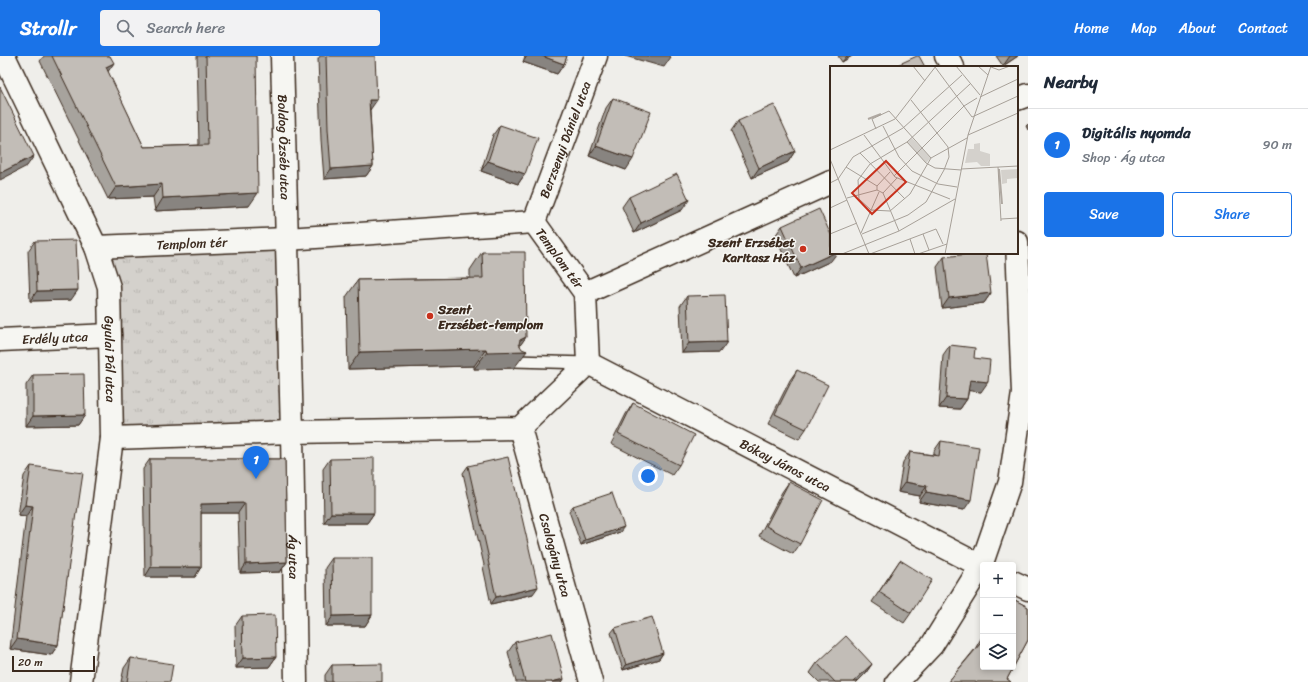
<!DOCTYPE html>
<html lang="en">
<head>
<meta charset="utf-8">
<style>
	body { margin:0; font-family:Sriracha,sans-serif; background:#f2f2f3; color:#1f2937 }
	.controls { position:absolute; right:12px; bottom:12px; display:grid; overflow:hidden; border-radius:4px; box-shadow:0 2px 6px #0003 }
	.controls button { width:36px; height:36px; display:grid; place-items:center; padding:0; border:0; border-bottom:1px solid #e0e1e3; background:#fff; color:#1f2937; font:20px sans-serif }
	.scale { position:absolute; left:12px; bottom:10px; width:83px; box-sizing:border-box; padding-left:4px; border:2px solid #3b2a1e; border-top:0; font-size:11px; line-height:14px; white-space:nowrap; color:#3b2a1e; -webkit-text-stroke:3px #f6f6f2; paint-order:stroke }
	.you { position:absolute; left:648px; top:420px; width:14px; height:14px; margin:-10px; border:3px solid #fff; border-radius:50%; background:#1a73e8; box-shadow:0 0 0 6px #1a73e833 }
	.badge { display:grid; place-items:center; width:26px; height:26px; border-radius:50%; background:#1a73e8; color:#fff; font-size:13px; font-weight:700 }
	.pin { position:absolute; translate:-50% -33px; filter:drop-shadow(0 1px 2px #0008) }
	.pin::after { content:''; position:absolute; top:21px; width:14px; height:12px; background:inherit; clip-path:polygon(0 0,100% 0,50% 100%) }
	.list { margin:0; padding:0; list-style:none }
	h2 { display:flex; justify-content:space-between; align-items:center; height:52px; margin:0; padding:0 16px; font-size:17px }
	h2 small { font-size:13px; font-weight:400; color:#747a83 }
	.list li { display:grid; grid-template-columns:26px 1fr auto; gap:12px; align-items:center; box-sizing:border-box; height:72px; padding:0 16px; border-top:1px solid #e0e1e3 }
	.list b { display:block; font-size:15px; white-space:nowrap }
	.list p { margin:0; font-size:13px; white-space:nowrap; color:#747a83 }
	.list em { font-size:13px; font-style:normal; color:#747a83 }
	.actions { display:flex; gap:8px; padding:12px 16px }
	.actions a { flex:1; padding:9px 0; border:1px solid #1a73e8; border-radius:4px; text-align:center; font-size:14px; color:#1a73e8 }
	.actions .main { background:#1a73e8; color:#fff }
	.icon { flex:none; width:22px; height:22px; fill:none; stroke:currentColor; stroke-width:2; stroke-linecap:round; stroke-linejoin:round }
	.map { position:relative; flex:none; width:1028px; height:626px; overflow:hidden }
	header { display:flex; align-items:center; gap:24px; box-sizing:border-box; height:56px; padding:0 20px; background:#1a73e8; color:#fff }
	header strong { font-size:19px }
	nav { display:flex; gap:22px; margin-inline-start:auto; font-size:14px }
	.search { width:280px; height:36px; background:#f2f2f3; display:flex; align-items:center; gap:10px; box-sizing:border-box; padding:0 14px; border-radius:4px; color:#747a83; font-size:15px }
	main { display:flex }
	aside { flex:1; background:#fff }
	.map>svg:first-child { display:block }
</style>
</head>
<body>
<header>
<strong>Strollr</strong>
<div class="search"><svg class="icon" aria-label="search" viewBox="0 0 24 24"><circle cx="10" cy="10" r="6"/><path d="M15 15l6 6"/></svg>Search here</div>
<nav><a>Home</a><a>Map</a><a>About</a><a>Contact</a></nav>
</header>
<main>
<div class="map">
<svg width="1028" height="626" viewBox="0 0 1028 626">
	<defs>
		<pattern id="park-tufts" width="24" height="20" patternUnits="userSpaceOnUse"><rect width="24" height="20" fill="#d4d1cc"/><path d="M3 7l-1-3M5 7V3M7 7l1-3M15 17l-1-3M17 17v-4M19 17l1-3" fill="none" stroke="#b7b4af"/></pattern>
	</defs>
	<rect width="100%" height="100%" fill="#efeeea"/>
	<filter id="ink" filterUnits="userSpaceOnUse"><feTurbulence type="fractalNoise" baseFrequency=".025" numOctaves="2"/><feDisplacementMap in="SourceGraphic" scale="8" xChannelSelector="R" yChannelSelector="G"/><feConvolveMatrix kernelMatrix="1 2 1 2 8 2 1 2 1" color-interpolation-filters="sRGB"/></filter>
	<g filter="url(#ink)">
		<polygon fill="url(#park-tufts)" stroke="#887e75" points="287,183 292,376 112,382 96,191"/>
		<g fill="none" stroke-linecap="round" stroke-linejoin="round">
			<defs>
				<polyline id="lane" points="514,305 587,307"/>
				<g id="street">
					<path id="s1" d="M4,0l92,191 13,40 3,151 -31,244"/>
					<path id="s2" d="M282,0l10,376 4,250"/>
					<polyline points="946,0 953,11"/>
					<polyline points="1017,43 1028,39"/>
					<path id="s3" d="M534,166l62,-166"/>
					<path id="s4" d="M96,191l191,-8 247,-17"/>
					<polyline points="585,237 831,126"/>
					<path id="s5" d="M0,284l110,-5"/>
					<path id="s6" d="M588,307l395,204"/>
					<path id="s7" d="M520,372l71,254"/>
					<polyline points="112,382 292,376 520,372 588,307 585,237 534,166"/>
					<polyline points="1013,526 1028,533"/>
					<polyline points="897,626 932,589 981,510 1010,426 1023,337 1017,186"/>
				</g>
			</defs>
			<use href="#lane" stroke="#3b2a1e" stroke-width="14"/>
			<use href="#street" stroke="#3b2a1e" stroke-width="25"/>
			<use href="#lane" stroke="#f6f6f2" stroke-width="11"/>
			<use href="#street" stroke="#f6f6f2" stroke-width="22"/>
		</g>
		<g fill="#a7a39d" stroke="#3b2a1e">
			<polygon points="44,0 110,0 108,16 144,91 199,89 197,0 256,0 249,150 155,155 153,141 108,143 40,5"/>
			<polygon points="320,0 375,0 370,54 373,110 366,120 324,123 321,84 318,3"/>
			<polygon points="525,0 567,0 564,8 557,18 523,6"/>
			<polygon points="838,0 852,0 842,6"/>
			<polygon points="996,0 1018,0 1003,10"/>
			<polygon points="613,42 626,114 589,100 606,52"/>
			<polygon points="738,65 795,95 788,106 752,122 731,75"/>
			<polygon points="1028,68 1028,74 1026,70"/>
			<polygon points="500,69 525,118 518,128 481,115 493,79"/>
			<polygon points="629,141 682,154 634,177 622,151"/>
			<polygon points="782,170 831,205 794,222 775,180"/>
			<polygon points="35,185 71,244 30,245 28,195"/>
			<polygon points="482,196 526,281 520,289 514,312 474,313 474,310 348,313 346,241 358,224 470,222 470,214"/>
			<polygon points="944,201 991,237 984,247 942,252 937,211"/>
			<polygon points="687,240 720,296 682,297 680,250"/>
			<polygon points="950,289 974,302 981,336 969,334 967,343 960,353 939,352 943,299"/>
			<polygon points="797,314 806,373 799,383 768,368 790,324"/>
			<polygon points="33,319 85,359 78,369 26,370 26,329"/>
			<polygon points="633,347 679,409 672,419 611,388 626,358"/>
			<polygon points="941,385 964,454 919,446 920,440 898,436 903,406 910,396 934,399 934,395"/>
			<polygon points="150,403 285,403 287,506 280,516 240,517 238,457 201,457 201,511 195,521 145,521 143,413"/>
			<polygon points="330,403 374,457 367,467 324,467 323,413"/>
			<polygon points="31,410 75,459 58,589 51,599 10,593 26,460 18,459 24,420"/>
			<polygon points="468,410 533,538 491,548 483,511 484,509 463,417"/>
			<polygon points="789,426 800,488 793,498 759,480 782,436"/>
			<polygon points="573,450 620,476 581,489 569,455"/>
			<polygon points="332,502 372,559 365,570 326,570 325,512"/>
			<polygon points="900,504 911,557 904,567 872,546"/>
			<polygon points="1013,543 1028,551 1028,584 1007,623 1011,626 948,626 975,593 983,579 983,611 1013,611"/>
			<polygon points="242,560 276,601 269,611 236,612 235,570"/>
			<polygon points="615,572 663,597 659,603 623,614 611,577"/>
			<polygon points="515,586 564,623 562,626 516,626 508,596"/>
			<polygon points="131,602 170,626 121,626 124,612"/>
			<polygon points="817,607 872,608 865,618 857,626 819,626 810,617"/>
			<polygon points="332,609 382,626 325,626 325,619"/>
		</g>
		<g fill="#888480" stroke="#3b2a1e">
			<polygon points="527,0 542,0 564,8 557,18 523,6"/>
			<polygon points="625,0 668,0 671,1 664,11"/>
			<polygon points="847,0 852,0 842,6"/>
			<polygon points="1010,0 1018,0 1003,10"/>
			<polygon points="114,7 105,20 106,11"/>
			<polygon points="369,44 377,44 370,54"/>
			<polygon points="596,90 633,103 626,114 589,100"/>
			<polygon points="795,95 788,106 752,122 759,112"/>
			<polygon points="34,100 27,110 0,124 0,117"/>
			<polygon points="488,105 525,118 518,128 481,115"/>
			<polygon points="373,110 366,120 324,123 331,113"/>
			<polygon points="162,128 153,141 108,143 116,131"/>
			<polygon points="258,137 249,150 155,155 163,142"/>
			<polygon points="689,144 682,154 634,177 641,167"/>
			<polygon points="834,197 837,197 831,205 794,222 801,212"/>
			<polygon points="78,234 71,244 30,245 37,235"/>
			<polygon points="991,237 984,247 942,252 949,242"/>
			<polygon points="526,281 516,295 527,295 514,312 474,313 487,296 520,284"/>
			<polygon points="727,286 720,296 682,297 689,287"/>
			<polygon points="486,293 474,310 348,313 360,296"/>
			<polygon points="970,324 988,326 981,336 963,334"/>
			<polygon points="946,342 967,343 960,353 939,352"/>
			<polygon points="85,359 78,369 26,370 33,360"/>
			<polygon points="905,426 927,430 920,440 898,436"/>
			<polygon points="926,436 971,444 964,454 919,446"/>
			<polygon points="245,447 238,457 194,457 201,448"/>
			<polygon points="25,449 33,450 26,460 18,459"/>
			<polygon points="331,457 374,457 367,467 324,467"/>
			<polygon points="624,471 620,476 581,489 585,484"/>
			<polygon points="287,506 280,516 240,517 246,508"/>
			<polygon points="151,511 201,511 195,521 145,521"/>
			<polygon points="538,531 533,538 491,548 496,541"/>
			<polygon points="372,559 365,570 326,570 333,560"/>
			<polygon points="17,583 58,589 51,599 10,593"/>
			<polygon points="663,597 659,603 623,614 626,609"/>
			<polygon points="276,601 269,611 236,612 243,602"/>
			<polygon points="872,608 865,618 857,626 853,626"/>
			<polygon points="564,623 562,626 551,626"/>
		</g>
		<g fill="#c2bdb7" stroke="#3b2a1e">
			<polygon points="52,0 110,0 114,7 106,11 144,91 208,89 206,0 256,0 258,137 163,142 162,128 116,131"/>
			<polygon points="326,0 375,0 377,44 369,44 373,110 331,113 328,73"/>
			<polygon points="542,0 567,0 564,8"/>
			<polygon points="917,0 919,0 925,11 893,11"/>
			<polygon points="0,31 34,100 0,117"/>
			<polygon points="613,42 651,56 633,103 596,90"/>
			<polygon points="774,49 795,95 759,112 738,65"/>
			<polygon points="500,69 538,82 525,118 488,105"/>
			<polygon points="677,118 689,144 641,167 629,141"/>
			<polygon points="819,153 831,179 831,197 834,197 801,212 782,170"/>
			<polygon points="76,184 78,234 37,235 35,185"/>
			<polygon points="482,196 525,196 526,281 520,284 519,288 522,293 527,295 487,296 486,293 360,296 358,224 483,222"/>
			<polygon points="977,197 986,197 991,237 949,242 944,201"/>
			<polygon points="725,239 727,286 689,287 687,240"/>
			<polygon points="950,289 975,292 974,302 990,304 988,326 970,324 967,343 946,342"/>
			<polygon points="797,314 828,329 806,373 775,358"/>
			<polygon points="84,318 85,359 33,360 33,319"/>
			<polygon points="633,347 694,379 679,409 618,378"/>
			<polygon points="941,385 979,391 971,444 926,436 927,430 905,426 910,396 939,400"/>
			<polygon points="508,401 538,531 496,541 488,504 489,503 468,410"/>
			<polygon points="374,402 374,457 331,457 330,403"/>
			<polygon points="150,403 285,403 287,506 246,508 245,447 201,448 201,511 151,511"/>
			<polygon points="31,410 83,417 77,457 76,457 58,589 17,583 33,450 25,449"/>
			<polygon points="789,426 823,444 800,488 766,470"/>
			<polygon points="612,437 624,471 585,484 573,450"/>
			<polygon points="332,502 372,502 372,559 333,560"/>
			<polygon points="900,504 932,524 911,557 879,536"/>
			<polygon points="1013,543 1028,551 1028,584 1007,623 1011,626 948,626 980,588 983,582 983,611 1013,611"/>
			<polygon points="275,559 276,601 243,602 242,560"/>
			<polygon points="652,561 663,597 626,609 615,572"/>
			<polygon points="552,577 564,623 551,626 525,626 515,586"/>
			<polygon points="846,580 872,608 853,626 835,626 817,607"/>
			<polygon points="131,602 173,608 170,626 127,626"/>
			<polygon points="382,608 382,626 332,626 332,609"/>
		</g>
	</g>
	<g fill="#c8321e" stroke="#f6f6f2" stroke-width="1.5">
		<circle cx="803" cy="193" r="4"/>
		<circle cx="430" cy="260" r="4"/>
	</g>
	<g text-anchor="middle" stroke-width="3" stroke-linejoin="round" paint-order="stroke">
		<g font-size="13" fill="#3b2a1e" stroke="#f6f6f2">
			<text dy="5" stroke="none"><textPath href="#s3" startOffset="88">Berzsenyi Dániel utca</textPath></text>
			<text dy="5" stroke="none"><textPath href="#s2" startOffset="91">Boldog Özséb utca</textPath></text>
			<text dy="5" stroke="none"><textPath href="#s4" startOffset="96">Templom tér</textPath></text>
			<text transform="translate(560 202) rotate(54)" y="5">Templom tér</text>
			<text dy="5" stroke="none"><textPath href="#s5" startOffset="55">Erdély utca</textPath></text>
			<text dy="5" stroke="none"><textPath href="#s1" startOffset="326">Gyulai Pál utca</textPath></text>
			<text dy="5" stroke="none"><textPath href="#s6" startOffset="222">Bókay János utca</textPath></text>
			<text dy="5" stroke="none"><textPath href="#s7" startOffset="132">Csalogány utca</textPath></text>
			<text dy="5" stroke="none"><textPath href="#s2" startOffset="501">Ág utca</textPath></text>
		</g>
		<g font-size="13" font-weight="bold" fill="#3b2a1e" stroke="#f6f6f2" text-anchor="end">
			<text x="795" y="191">Szent Erzsébet<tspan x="795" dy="15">Karitasz Ház</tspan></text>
			<text x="438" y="258" text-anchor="start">Szent<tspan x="438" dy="15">Erzsébet-templom</tspan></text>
		</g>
	</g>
	<g transform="translate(830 10)">
		<rect width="188" height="188" fill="#efeeea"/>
		<path d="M188,103v9l-11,1v4l-5,1 -1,-14z" fill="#d4d1cc"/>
		<path d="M150,77v8l10,3v12h-9l-4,-4 -12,1 3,-14h6v-5z" fill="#d4d1cc"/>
		<path d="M82,72l19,20 -5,5 -19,-21z" fill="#d4d1cc"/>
		<path fill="none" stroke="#afa8a1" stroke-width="2" d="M38,53l13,-5M169,103l3,35"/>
		<path fill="none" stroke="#a7a098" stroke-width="1" d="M83,0l12,15M126,0l24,29M148,0l10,9M105,1l37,50 46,-21M161,1l8,3 11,-4M150,31l38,-18M53,60l16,31 13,14 26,13 19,3M46,63l-4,-10 17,-8 42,47M34,69l31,42 55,22M138,69l50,-22M137,72l-36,20 -21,36 -20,17 -19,-1 -12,-11 -1,-19 12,-16 37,-22 63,-58M77,76l19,21 9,5 26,2M0,84l65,-31 41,-53M30,87l45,46M0,93l39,95M16,101l31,19M168,101l3,54M131,103l57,-3M64,110l70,-70 13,-8M0,117l8,-4 15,-22 50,-29 59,-53M53,127l16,38M53,127l-6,-3v-4l13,-14M53,127l14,-15M17,132l30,-8M0,142l17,-8M171,153l17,-1M31,167l18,-41M0,168l27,-11M32,168l46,-19 18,-13 18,-32 5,-13 -1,-10 -37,-47M93,168l6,16M80,173l5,15M12,188l57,-23 56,-32M40,188l66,-25 7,15M88,188l29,-10M115,188l23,-119 23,-69"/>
		<path fill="#c8321e" fill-opacity="0.15" stroke="#c8321e" stroke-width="2" d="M56,95l20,21 -34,32 -20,-21z"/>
		<rect width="188" height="188" fill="none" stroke="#3b2a1e" stroke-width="2"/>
	</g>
</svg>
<div class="controls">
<button>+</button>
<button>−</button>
<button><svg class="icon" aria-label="layers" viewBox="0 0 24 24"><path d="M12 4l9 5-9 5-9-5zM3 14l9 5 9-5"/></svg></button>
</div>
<div class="scale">20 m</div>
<div class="you"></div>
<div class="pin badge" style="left:256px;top:423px">1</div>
</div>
<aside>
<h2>Nearby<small></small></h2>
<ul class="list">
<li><span class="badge">1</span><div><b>Digitális nyomda</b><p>Shop · Ág utca</p></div><em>90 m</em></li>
</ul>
<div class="actions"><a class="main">Save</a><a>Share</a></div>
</aside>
</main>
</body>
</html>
